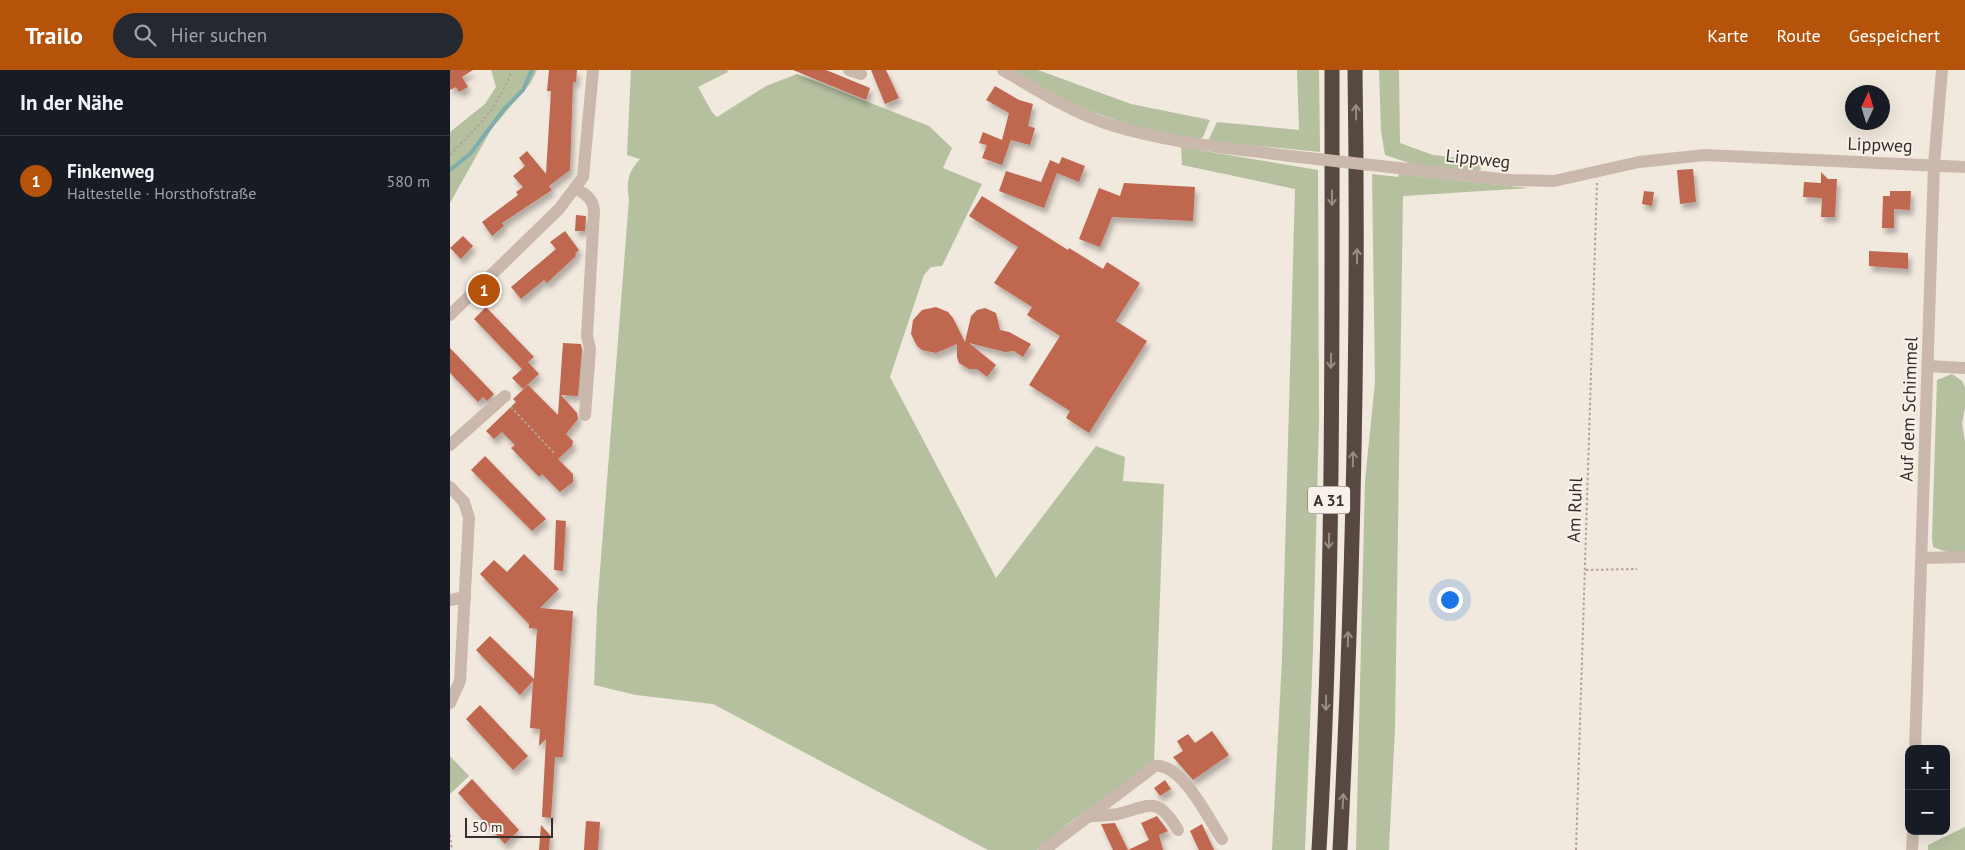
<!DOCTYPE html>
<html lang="de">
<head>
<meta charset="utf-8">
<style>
	body { margin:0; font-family:"PT Sans",sans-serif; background:#242831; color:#f1f3f6 }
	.controls { position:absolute; right:15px; bottom:15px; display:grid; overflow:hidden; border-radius:10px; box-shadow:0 5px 20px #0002 }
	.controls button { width:45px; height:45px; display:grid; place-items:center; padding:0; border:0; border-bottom:1px solid #363941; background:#171b24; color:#f1f3f6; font:25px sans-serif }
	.compass { position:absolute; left:1395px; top:15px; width:45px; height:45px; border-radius:50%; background:#171b24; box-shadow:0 5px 20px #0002; rotate:4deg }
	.scale { position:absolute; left:15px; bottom:12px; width:88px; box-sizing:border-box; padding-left:5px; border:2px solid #372d2a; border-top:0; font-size:14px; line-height:18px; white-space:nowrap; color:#372d2a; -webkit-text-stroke:4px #f9f2ea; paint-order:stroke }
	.you { position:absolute; left:999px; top:529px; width:18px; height:18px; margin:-12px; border:4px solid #fff; border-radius:50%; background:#1a73e8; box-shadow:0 0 0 8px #1a73e833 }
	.badge { display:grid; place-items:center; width:32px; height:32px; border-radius:50%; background:#b45309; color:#fff; font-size:16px; font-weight:700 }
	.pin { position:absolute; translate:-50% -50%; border:2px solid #fff; box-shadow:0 1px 5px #0006 }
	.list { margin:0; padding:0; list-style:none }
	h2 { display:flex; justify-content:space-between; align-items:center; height:65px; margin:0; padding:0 20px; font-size:21px }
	h2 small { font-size:16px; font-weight:400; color:#9ea1a6 }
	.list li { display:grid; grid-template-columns:32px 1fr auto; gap:15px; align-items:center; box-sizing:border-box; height:90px; padding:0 20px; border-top:1px solid #363941 }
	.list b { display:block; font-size:19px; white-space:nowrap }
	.list p { margin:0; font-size:16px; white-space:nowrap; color:#9ea1a6 }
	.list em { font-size:16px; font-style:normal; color:#9ea1a6 }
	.icon { flex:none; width:28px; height:28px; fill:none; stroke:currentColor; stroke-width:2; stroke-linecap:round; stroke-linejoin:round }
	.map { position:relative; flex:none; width:1515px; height:780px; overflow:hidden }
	header { display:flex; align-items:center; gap:30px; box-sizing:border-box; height:70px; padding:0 25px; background:#b45309; color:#fff }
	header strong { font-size:24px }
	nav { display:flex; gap:28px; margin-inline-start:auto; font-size:18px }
	.search { width:350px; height:45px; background:#242831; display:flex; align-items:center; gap:12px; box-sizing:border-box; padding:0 18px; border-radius:28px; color:#9ea1a6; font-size:19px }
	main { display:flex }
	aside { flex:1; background:#171b24 }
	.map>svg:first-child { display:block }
</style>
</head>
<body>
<header>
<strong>Trailo</strong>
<div class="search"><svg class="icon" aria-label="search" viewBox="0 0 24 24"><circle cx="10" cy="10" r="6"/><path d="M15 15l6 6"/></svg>Hier suchen</div>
<nav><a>Karte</a><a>Route</a><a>Gespeichert</a></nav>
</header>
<main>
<aside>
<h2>In der Nähe<small></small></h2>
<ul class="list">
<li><span class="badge">1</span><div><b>Finkenweg</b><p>Haltestelle · Horsthofstraße</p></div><em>580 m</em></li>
</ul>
</aside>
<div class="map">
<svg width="1515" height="780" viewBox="0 0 1515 780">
	<defs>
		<filter id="shadow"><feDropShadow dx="3" dy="5.5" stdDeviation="2.5" flood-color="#0004"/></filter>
	</defs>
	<rect width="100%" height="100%" fill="#f1e8de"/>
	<g fill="#b5c09f">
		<polygon points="41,0 87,0 80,14 42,58 0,133 0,62 35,34 46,17"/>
		<path d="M181,0h96l1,2 -30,15 14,25 5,5 49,-31 31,-12 132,52 23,22 -9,20 39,16 -40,82 -11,1 -7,8 -34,102 106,201 100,-132 29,11 -2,24 41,3 -10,279 -85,60 -32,27h-49l-275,-146 -77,-9 -42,-10 3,-76 32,-410c-3,-17 -1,-27 11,-40l-13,-4z"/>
		<path d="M562,0h26l93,34 79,16 -7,17 -5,3c-44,-8 -88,-19 -129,-38 -20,-9 -38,-21 -57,-32z"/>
		<polygon points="847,0 869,0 870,82 758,71 767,52 849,60"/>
		<polygon points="929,0 949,0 950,73 983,85 1024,90 1031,95 1031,99 1026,103 965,95 935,85 931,61"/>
		<polygon points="731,77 868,100 869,350 863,580 855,780 822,780 832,589 845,119 732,95"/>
		<polygon points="922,104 948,107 949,104 1079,118 953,126 945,658 939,780 906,780 915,411 925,312"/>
		<polygon points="1502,304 1512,311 1515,317 1515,338 1512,353 1515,372 1515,482 1497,482 1483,477 1482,468 1487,310"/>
		<polygon points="0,686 19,706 0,724"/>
		<polygon points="1515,757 1515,780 1478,780 1478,775"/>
	</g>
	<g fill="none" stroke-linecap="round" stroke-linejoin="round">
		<polyline stroke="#7facad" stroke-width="4" points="0,100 20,84 55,38 73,20 82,0"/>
	</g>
	<g fill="#bf674f" filter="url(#shadow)">
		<polygon points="0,0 23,0 12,7 18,17 9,22 6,17 0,20"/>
		<polygon points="99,0 127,0 126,12 123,12 120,100 99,116 102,120 52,153 54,156 42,166 32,152 68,125 66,122 73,117 63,106 75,96 69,88 77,81 96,104 101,21 97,21"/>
		<polygon points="343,0 376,0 420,18 416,30"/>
		<polygon points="421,0 436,0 449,28 435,34"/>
		<polygon points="545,16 569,30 583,34 578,56 585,58 580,75 561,70 552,95 532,88 537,75 529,73 533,62 552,70 559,43 536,30"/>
		<polygon points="612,87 635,96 629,112 607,103 594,138 549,121 556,101 591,112 600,90 609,94"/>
		<polygon points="1243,99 1246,132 1230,134 1227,100"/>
		<polygon points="1371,102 1378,109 1387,109 1385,147 1371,147 1372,128 1353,127 1354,112 1371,113"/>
		<polygon points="674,113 745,117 743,151 662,147 650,177 629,169 649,118 670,126"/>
		<polygon points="1194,121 1204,122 1202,136 1192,134"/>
		<polygon points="1440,121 1461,121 1460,140 1444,139 1444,158 1432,158 1433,126 1440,126"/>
		<polygon points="532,126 618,180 619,178 653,199 657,192 690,213 666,251 697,271 639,363 616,348 620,341 579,315 610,266 577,245 582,237 544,213 568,177 519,146"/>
		<polygon points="126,145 136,146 135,161 125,161"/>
		<polygon points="115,161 129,180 125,184 126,186 97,213 94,210 71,229 61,217 106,179 100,172"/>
		<polygon points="13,166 23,176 11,189 0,178"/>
		<polygon points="1419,181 1458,183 1458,199 1419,196"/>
		<polygon points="36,237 84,287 78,292 89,304 73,319 62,308 72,299 24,249"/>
		<polygon points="486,237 498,242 503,248 515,272 521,246 527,240 535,238 546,243 550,260 559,262 581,274 573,287 564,281 555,282 519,273 546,295 537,307 527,299 519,299 509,293 507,287 507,274 486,283 472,280 467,276 461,264 463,250 472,240"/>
		<polygon points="113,273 131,274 132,280 128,326 111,325 127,343 128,349 116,364 123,371 122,376 108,389 123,404 123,412 110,422 92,404 89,407 61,378 65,375 52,362 44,369 36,361 66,332 63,329 78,315 108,345"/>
		<polygon points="0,278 44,324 37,331 33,327 28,332 0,303"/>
		<polygon points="35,386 96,449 82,461 21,400"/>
		<polygon points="106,450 116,451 113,501 104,500"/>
		<polygon points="74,484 109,519 90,538 123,541 113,687 105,687 101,748 92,747 96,669 89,676 90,659 80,658 83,611 70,625 26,580 40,566 84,609 87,559 79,558 79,554 30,504 44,490 57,502"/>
		<polygon points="30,635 78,686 63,700 16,649"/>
		<polygon points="762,661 779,685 743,710 723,687 733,681 727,671 738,664 745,673"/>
		<polygon points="22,709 69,760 55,774 8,723"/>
		<polygon points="715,710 721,719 710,726 704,718"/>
		<polygon points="707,746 718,761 709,765 713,780 663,780 651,754 665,753 678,780 699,770 691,753"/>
		<polygon points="136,751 150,752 148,780 134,780"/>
		<polygon points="752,754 764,780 749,780 740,761"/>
		<polygon points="91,755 100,765 99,780 89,780"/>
	</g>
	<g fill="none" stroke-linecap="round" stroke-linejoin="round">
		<g stroke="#b5a295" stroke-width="2" stroke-dasharray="2.5 2.5" stroke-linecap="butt">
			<path d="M0,85c30,-32 45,-42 62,-85"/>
			<polyline points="61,337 105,384"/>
			<polyline points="1136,500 1187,499"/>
			<polyline points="0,765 2,780"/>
			<polyline points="1126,780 1147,113"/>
		</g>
		<g stroke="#c9b8ab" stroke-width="12">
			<polyline points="399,0 411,4"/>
			<path d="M553,0c34,20 70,43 108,55 58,18 119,23 179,31"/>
			<polyline points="948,98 1060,110 1104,111 1189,92 1255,85 1515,97"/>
			<path d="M126,119c10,5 17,10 18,22l-7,125 3,13 -5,66"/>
			<polyline points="0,245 109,139 133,107 143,0"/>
			<polyline points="1478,296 1515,298"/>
			<polyline points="0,375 55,326"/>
			<polyline points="0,417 14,432 19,448 10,611 0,633"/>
			<polyline points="1472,488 1515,487"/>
			<polyline points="0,530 15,527"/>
			<polyline points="1465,679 1484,95 1492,0"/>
			<path d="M636,747c10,-2 22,-1 32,-3 32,-8 39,-19 60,16"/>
			<path d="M594,780l111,-84c27,-3 53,52 67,73"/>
			<polyline points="1462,780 1463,761"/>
		</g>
		<g stroke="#574841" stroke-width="15">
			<path d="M869,780c15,-259 13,-520 13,-780"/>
			<path d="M890,780c13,-260 19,-520 15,-780"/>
		</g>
		<polyline stroke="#c9b8ab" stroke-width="12" points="840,86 948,98"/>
	</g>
	<defs><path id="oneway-shaft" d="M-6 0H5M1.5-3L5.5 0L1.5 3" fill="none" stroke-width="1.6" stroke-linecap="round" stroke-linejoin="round" transform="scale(1.25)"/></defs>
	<g stroke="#988c85">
		<use href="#oneway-shaft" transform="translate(906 42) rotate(-91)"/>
		<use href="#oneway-shaft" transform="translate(882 128) rotate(90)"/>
		<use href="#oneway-shaft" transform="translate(907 186) rotate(-90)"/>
		<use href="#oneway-shaft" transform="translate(881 291) rotate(91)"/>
		<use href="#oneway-shaft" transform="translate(903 389) rotate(-89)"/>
		<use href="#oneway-shaft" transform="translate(879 471) rotate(91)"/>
		<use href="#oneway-shaft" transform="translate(898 569) rotate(-89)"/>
		<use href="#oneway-shaft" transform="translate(876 633) rotate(91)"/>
		<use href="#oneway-shaft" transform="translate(893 731) rotate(-87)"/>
	</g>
	<g text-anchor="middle" stroke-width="4" stroke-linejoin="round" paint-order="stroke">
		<rect fill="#f9f2ea" stroke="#716864" stroke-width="1" x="858" y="416.5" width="42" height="27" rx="4"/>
		<g font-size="16" font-weight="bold" fill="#372d2a">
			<text x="879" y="436">A 31</text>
		</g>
		<g font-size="18" fill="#372d2a" stroke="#f9f2ea">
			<text transform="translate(1430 75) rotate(2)" y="6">Lippweg</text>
			<text transform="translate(1028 89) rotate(6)" y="6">Lippweg</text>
			<text transform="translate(1459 339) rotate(-88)" y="6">Auf dem Schimmel</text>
			<text transform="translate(1125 440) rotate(-88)" y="6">Am Ruhl</text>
		</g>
	</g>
</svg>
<div class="controls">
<button>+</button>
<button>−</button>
</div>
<svg class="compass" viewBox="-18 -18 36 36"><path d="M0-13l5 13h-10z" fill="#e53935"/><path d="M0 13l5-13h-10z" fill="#9ea1a6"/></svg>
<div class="scale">50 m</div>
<div class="you"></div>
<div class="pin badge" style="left:34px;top:220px">1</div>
</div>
</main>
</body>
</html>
